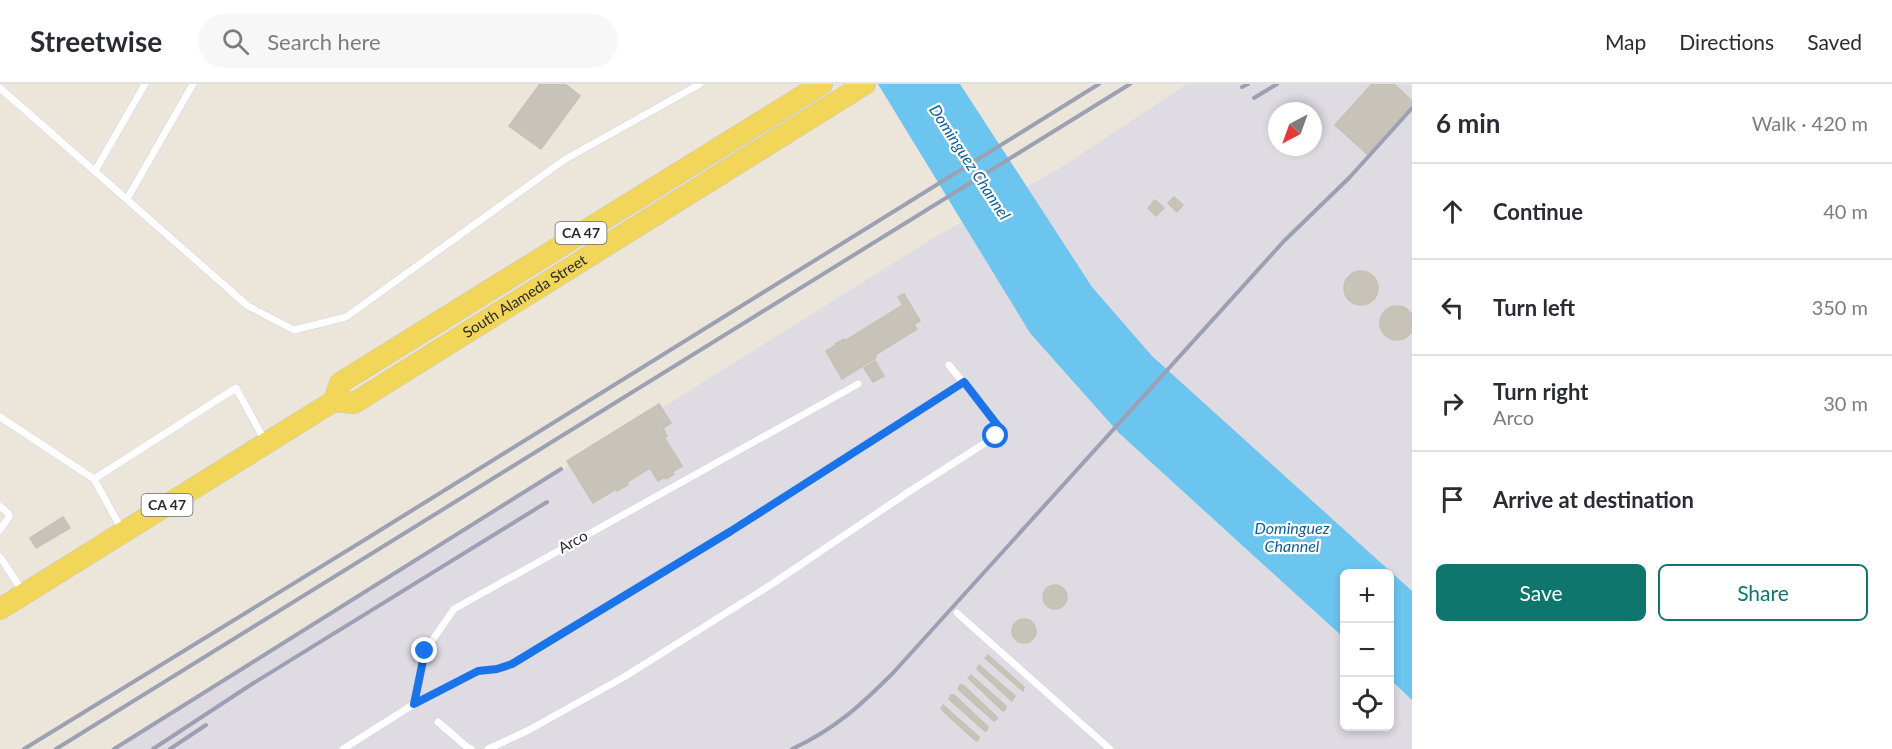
<!DOCTYPE html>
<html lang="en">
<head>
<meta charset="utf-8">
<style>
	body { margin:0; font-family:Lato,sans-serif; background:#f7f7f7; color:#2b2b33 }
	.controls { position:absolute; right:18px; bottom:18px; display:grid; overflow:hidden; border-radius:9px; box-shadow:0 3px 9px #0003 }
	.controls button { width:54px; height:54px; display:grid; place-items:center; padding:0; border:0; border-bottom:2px solid #e1e1e2; background:#fff; color:#2b2b33; font:30px sans-serif }
	.compass { position:absolute; left:1268px; top:18px; width:54px; height:54px; border-radius:50%; background:#fff; box-shadow:0 3px 9px #0003; rotate:221deg }
	.stop { position:absolute; width:18px; height:18px; margin:-14px; border:4px solid #1a73e8; border-radius:50%; background:#fff }
	.stop.end { background:#1a73e8; border-color:#fff; box-shadow:0 2px 6px #0008 }
	.list { margin:0; padding:0; list-style:none }
	h2 { display:flex; justify-content:space-between; align-items:center; height:78px; margin:0; padding:0 24px; font-size:26px }
	h2 small { font-size:20px; font-weight:400; color:#7c7c81 }
	.list li { display:grid; grid-template-columns:39px 1fr auto; gap:18px; align-items:center; box-sizing:border-box; height:96px; padding:0 24px; border-top:2px solid #e1e1e2 }
	.list b { display:block; font-size:22px; white-space:nowrap }
	.list p { margin:0; font-size:20px; white-space:nowrap; color:#7c7c81 }
	.list em { font-size:20px; font-style:normal; color:#7c7c81 }
	.actions { display:flex; gap:12px; padding:18px 24px }
	.actions a { flex:1; padding:14px 0; border:2px solid #0f766e; border-radius:9px; text-align:center; font-size:21px; color:#0f766e }
	.actions .main { background:#0f766e; color:#fff }
	.icon { flex:none; width:33px; height:33px; fill:none; stroke:currentColor; stroke-width:2; stroke-linecap:round; stroke-linejoin:round }
	.map { position:relative; flex:none; width:1412px; height:665px; overflow:hidden }
	header { display:flex; align-items:center; gap:36px; box-sizing:border-box; height:84px; padding:0 30px; background:#fff; border-bottom:2px solid #e1e1e2 }
	header strong { font-size:28px }
	nav { display:flex; gap:33px; margin-inline-start:auto; font-size:21px }
	.search { width:420px; height:54px; background:#f7f7f7; display:flex; align-items:center; gap:15px; box-sizing:border-box; padding:0 21px; border-radius:33px; color:#7c7c81; font-size:22px }
	main { display:flex }
	aside { flex:1; background:#fff }
	.map>svg:first-child { display:block }
</style>
</head>
<body>
<header>
<strong>Streetwise</strong>
<div class="search"><svg class="icon" aria-label="search" viewBox="0 0 24 24"><circle cx="10" cy="10" r="6"/><path d="M15 15l6 6"/></svg>Search here</div>
<nav><a>Map</a><a>Directions</a><a>Saved</a></nav>
</header>
<main>
<div class="map">
<svg width="1412" height="665" viewBox="0 0 1412 665">
	<rect width="100%" height="100%" fill="#ebe5da"/>
	<path fill="#dedbe3" fill-rule="evenodd" d="M1187,0h225v665h-1295l818,-512 122,-67zM1277,27h36v36h-36zM1344,490h46v152h-46z"/>
	<polygon fill="#6cc5ef" points="878,0 960,0 1092,203 1152,272 1412,507 1412,616 1390,595 1390,490 1344,490 1344,554 1119,349 1030,249"/>
	<g fill="#c7c3b9" stroke="#c7c1b4" stroke-width="1.5">
		<polygon points="540,0 565,0 580,12 541,65 509,42"/>
		<polygon points="1372,0 1394,0 1412,17 1412,20 1367,70 1335,41"/>
		<polygon points="1174,113 1183,121 1177,128 1168,119"/>
		<polygon points="1155,116 1164,124 1156,132 1148,124"/>
		<circle cx="1361" cy="204" r="17"/>
		<polygon points="904,210 920,237 914,240 917,245 875,271 876,274 842,295 826,267 836,261 835,260 844,255 845,257 903,221 898,213"/>
		<circle cx="1397" cy="239" r="17"/>
		<polygon points="875,277 884,292 873,298 864,284"/>
		<polygon points="659,320 671,339 663,344 667,352 664,353 682,382 672,388 674,390 666,395 665,393 658,397 650,384 627,398 628,401 617,407 616,405 593,419 567,377"/>
		<polygon points="63,433 70,444 36,464 30,454"/>
		<circle cx="1055" cy="513" r="12"/>
		<circle cx="1024" cy="547" r="12"/>
		<polygon points="988,571 1024,603 1023,607 985,574"/>
		<polygon points="979,581 1015,612 1012,617 977,585"/>
		<polygon points="971,591 1006,622 1005,626 1003,627 968,594"/>
		<polygon points="960,601 963,601 997,633 997,635 994,637 958,605"/>
		<polygon points="951,611 954,611 988,643 987,646 985,647 949,615"/>
		<polygon points="943,621 979,653 978,656 976,657 941,625"/>
	</g>
	<g fill="none" stroke-linecap="round" stroke-linejoin="round">
		<defs>
			<g id="lane">
				<polyline points="0,4 248,222 294,246 346,233 564,76 700,0"/>
				<polyline points="95,87 145,0"/>
				<polyline points="127,115 193,0"/>
				<polyline points="0,333 94,395 122,446"/>
				<polyline points="94,395 236,304 265,357"/>
				<polyline points="0,422 9,430 9,433 0,446"/>
				<polyline points="0,473 23,508"/>
				<polyline points="957,529 1110,665"/>
				<polyline points="414,620 478,587 497,585 512,580 731,446 964,298"/>
				<polyline points="438,638 467,663 471,665"/>
				<polyline points="343,665 414,620 425,567 454,525 858,300"/>
				<polyline points="488,665 527,647 624,593 769,502 910,407 996,352 999,348 998,342 949,281"/>
			</g>
			<g id="primary">
				<polyline points="334,317 340,299 822,0"/>
				<path id="s1" d="M0,525l334,-208 20,2 511,-319"/>
			</g>
		</defs>
		<use href="#lane" stroke="#d0d2e2" stroke-width="8"/>
		<use href="#primary" stroke="#c7c7c7" stroke-width="22"/>
		<use href="#lane" stroke="#fff" stroke-width="7"/>
		<use href="#primary" stroke="#f1d65a" stroke-width="21"/>
		<g stroke="#9d9fb3" stroke-width="4">
			<polyline points="1242,3 1248,0"/>
			<polyline points="1254,14 1277,0"/>
			<polyline points="24,665 366,455 1099,0"/>
			<polyline points="56,665 1130,0"/>
			<polyline points="114,665 561,385"/>
			<polyline points="153,665 252,600 547,418"/>
			<polyline points="170,665 206,641"/>
			<path d="M792,665c43,-20 68,-43 101,-76l391,-432 66,-64 62,-69"/>
		</g>
	</g>
	<g fill="none" stroke-linecap="round" stroke-linejoin="round">
		<polyline stroke="#1a73e8" stroke-width="8" points="425,567 414,620 478,587 497,585 512,580 731,447 964,298 998,342 999,348 996,352"/>
	</g>
	<g text-anchor="middle" stroke-width="4.5" stroke-linejoin="round" paint-order="stroke">
		<g fill="#fff" stroke="#696969" stroke-width="1.5">
			<rect x="555.5" y="138" width="51" height="22" rx="4.5"/>
			<rect x="141.5" y="410" width="51" height="22" rx="4.5"/>
		</g>
		<g font-size="14" font-weight="bold" fill="#292929">
			<text x="581" y="154">CA 47</text>
			<text x="167" y="426">CA 47</text>
		</g>
		<g font-size="15" fill="#292929" stroke="#fff">
			<text dy="5" stroke="none"><textPath href="#s1" startOffset="615">South Alameda Street</textPath></text>
			<text transform="translate(573 458) rotate(-29)" y="5">Arco</text>
		</g>
		<g font-size="16" font-style="italic" fill="#0d6199" stroke="#fff">
			<text transform="translate(970 78) rotate(57)" y="6">Dominguez Channel</text>
			<text x="1292" y="450">Dominguez<tspan x="1292" dy="18">Channel</tspan></text>
		</g>
	</g>
</svg>
<div class="controls">
<button>+</button>
<button>−</button>
<button><svg class="icon" aria-label="locate" viewBox="0 0 24 24"><circle cx="12" cy="12" r="6"/><path d="M12 2v4M12 18v4M2 12h4M18 12h4"/></svg></button>
</div>
<svg class="compass" viewBox="-18 -18 36 36"><path d="M0-13l5 13h-10z" fill="#e53935"/><path d="M0 13l5-13h-10z" fill="#7c7c81"/></svg>
<div class="stop" style="left:996px;top:352px"></div>
<div class="stop end" style="left:425px;top:567px"></div>
</div>
<aside>
<h2>6 min<small>Walk · 420 m</small></h2>
<ul class="list">
<li><svg class="icon" aria-label="ahead" viewBox="0 0 24 24"><path d="M12 20V5M6 11l6-6 6 6"/></svg><div><b>Continue</b></div><em>40 m</em></li>
<li><svg class="icon" aria-label="left" viewBox="0 0 24 24"><path d="M17 20v-9H6M10 6l-5 5 5 5"/></svg><div><b>Turn left</b></div><em>350 m</em></li>
<li><svg class="icon" aria-label="right" viewBox="0 0 24 24"><path d="M7 20v-9h11M14 6l5 5-5 5"/></svg><div><b>Turn right</b><p>Arco</p></div><em>30 m</em></li>
<li><svg class="icon" aria-label="arrive" viewBox="0 0 24 24"><path d="M6 21V4h12l-3 4 3 4H6"/></svg><div><b>Arrive at destination</b></div></li>
</ul>
<div class="actions"><a class="main">Save</a><a>Share</a></div>
</aside>
</main>
</body>
</html>
